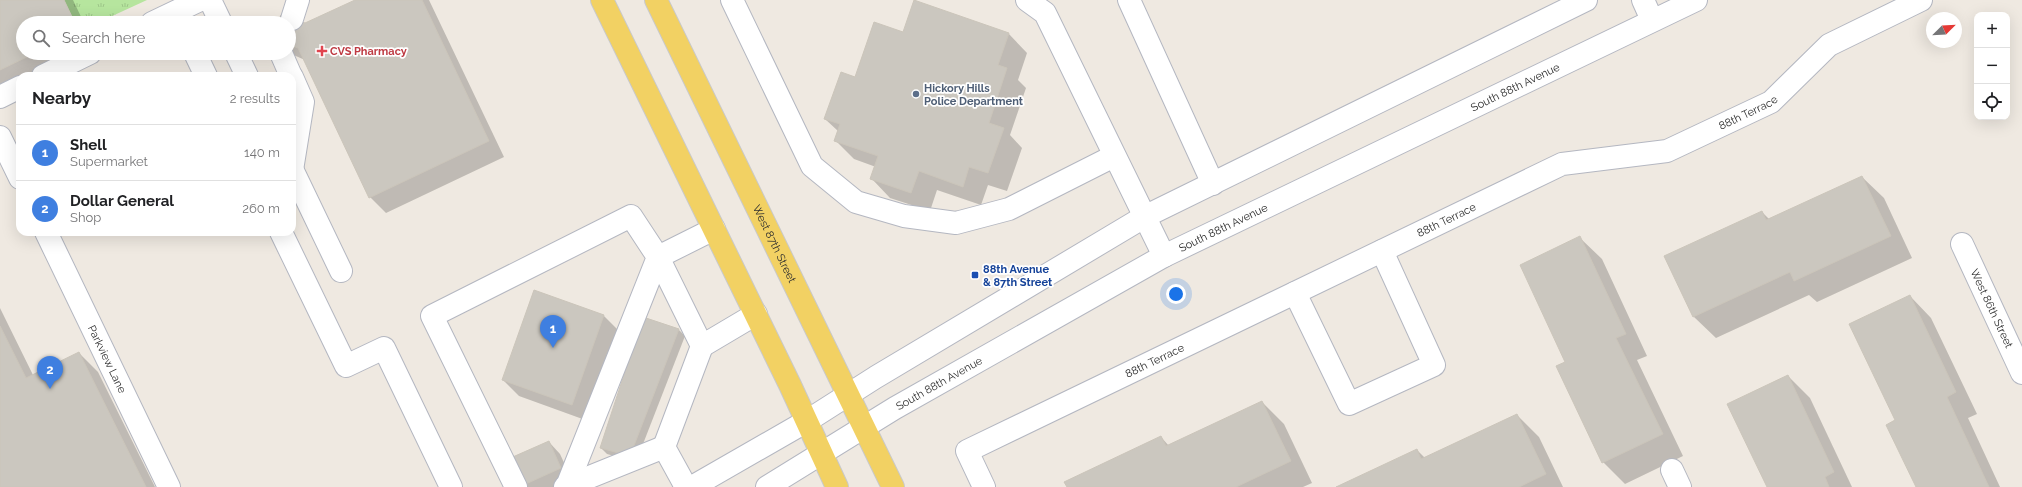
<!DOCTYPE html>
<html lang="en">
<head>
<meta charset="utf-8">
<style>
	body { margin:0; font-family:Raleway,sans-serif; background:#f6f6f6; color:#202124 }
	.controls { position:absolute; right:12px; top:12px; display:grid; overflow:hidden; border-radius:8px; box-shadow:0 4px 16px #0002 }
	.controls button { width:36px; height:36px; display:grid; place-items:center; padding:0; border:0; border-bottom:1px solid #e0e0e0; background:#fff; color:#202124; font:20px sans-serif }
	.compass { position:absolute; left:1926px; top:12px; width:36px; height:36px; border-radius:50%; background:#fff; box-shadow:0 4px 16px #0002; rotate:66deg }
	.you { position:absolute; left:1176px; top:294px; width:14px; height:14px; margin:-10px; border:3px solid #fff; border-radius:50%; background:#1a73e8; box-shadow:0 0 0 6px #1a73e833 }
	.badge { display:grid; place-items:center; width:26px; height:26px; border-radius:50%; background:#7c3aed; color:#fff; font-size:13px; font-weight:700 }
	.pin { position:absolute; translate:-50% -33px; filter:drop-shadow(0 1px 2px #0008) }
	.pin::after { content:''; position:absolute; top:21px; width:14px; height:12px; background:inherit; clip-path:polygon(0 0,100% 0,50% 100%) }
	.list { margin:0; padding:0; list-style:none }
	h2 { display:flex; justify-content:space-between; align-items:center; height:52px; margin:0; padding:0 16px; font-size:17px }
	h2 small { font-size:13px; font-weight:400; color:#757577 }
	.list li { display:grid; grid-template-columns:26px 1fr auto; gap:12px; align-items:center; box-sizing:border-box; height:56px; padding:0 16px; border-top:1px solid #e0e0e0 }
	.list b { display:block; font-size:15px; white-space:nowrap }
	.list p { margin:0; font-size:13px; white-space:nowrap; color:#757577 }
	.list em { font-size:13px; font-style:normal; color:#757577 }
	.icon { flex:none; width:22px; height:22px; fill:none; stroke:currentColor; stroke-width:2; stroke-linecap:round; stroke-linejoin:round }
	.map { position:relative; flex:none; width:2022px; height:487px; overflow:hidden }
	.search { position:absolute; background:#fff; box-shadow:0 4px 16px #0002; left:16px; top:16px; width:280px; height:44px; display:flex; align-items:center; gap:10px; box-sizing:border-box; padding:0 14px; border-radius:22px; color:#757577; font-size:15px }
	.panel { position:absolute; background:#fff; box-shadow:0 4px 16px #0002; left:16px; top:72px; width:280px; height:164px; border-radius:12px }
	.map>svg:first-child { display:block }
</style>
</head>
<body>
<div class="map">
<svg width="2022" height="487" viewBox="0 0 2022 487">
	<defs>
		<pattern id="grass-tufts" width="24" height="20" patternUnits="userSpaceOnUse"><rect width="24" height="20" fill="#b6e59e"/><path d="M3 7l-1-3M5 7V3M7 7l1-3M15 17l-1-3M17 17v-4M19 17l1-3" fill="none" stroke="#9dc588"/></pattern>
	</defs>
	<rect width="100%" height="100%" fill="#efe9e1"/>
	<polygon fill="url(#grass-tufts)" points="64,0 147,0 97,23 75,23"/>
	<g fill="#0003">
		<polygon points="0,0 73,0 84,23 23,23 23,53 92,53 45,76 20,76 20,88 0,98"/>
		<polygon points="357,0 429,0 504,157 386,213 370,197 305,60 289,53 289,23 279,23 282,16 306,24"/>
		<polygon points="903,33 1009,34 1027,53 1018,80 1026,88 1010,135 1022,148 1007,191 988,185 981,205 937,190 930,211 890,198 872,179 876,167 854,159 835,140 838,131 825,119 856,78"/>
		<polygon points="1862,177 1884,198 1912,258 1817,302 1809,295 1716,338 1694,317 1666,257 1762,212 1770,220"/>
		<polygon points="1580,238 1602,259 1647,356 1637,360 1683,456 1625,484 1603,462 1567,363"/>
		<polygon points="534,291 604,316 620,332 588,421 519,396 503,380"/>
		<polygon points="1910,296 1931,318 1977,414 1968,418 2000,487 1917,487 1896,421"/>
		<polygon points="0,308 33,375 79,353 98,372 155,487 0,487"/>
		<polygon points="644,319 679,330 685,336 636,462 607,454 601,448"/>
		<polygon points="1788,376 1810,398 1852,487 1768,487"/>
		<polygon points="1262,402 1284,424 1312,483 1303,487 1068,487 1161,437 1169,446"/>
		<polygon points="1517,415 1539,437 1563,487 1338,487 1417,450 1425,458"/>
		<polygon points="549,442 560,454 572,480 557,487 519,487"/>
	</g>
	<g fill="#cbc7bf" stroke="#cbc5ba">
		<polygon points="0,0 64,0 75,23 23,23 23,53 35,53 0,70"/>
		<polygon points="355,0 422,0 489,141 369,198 298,48 289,45 289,23 278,23 281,15 305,23"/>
		<polygon points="914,0 1009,33 998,65 1007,68 989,123 1004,128 988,173 969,167 963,187 919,171 911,193 870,179 878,156 834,141 840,124 824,119 841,72 855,77 874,22 903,32"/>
		<polygon points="1862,176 1891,236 1794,281 1790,272 1693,317 1664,256 1762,211 1766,220"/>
		<polygon points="1580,236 1626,334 1616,338 1663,434 1602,463 1556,366 1565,362 1520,265"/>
		<polygon points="534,290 604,315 572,405 502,380"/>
		<polygon points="1910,295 1956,392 1947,397 1989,487 1916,487 1886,425 1895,420 1849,324"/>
		<polygon points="643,317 679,329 630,456 600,448"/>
		<polygon points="0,326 26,378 79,352 146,487 0,487"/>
		<polygon points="1788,375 1834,472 1825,477 1829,487 1767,487 1727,404"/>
		<polygon points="1262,401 1291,461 1236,487 1067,487 1064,482 1161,436 1166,446"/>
		<polygon points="1517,414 1546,474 1519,487 1336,487 1417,449 1421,459"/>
		<polygon points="549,441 561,468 519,487 506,460"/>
	</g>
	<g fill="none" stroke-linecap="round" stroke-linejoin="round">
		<defs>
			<g id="minor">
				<polyline points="210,0 221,23"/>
				<polyline points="732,0 812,166 856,202 904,216 956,223 1009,209 1114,156"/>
				<polyline points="1027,0 1045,13 1164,256"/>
				<polyline points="1129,0 1213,184"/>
				<polyline points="1643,0 1652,20"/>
				<polyline points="292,19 298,0"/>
				<polyline points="152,23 200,0"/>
				<polyline points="195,53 206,76"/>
				<polyline points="236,53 247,76"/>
				<polyline points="281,53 291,76"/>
				<polyline points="43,76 90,53"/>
				<polyline points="292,77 303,102 292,170"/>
				<polyline points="0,97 20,87"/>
				<polyline points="0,137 20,178"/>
				<polyline points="292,169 341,271"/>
				<polyline points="714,229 658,257 702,346 756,314"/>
				<path id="s1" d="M46,232l123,255"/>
				<polyline points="281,232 346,366 384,348 451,487"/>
				<path id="s2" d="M1962,244l60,129"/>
				<polyline points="1295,293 1349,404 1434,365 1382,251"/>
				<polyline points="1672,470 1680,487"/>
				<polyline points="516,487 432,316 631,216 658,257 567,486"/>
				<polyline points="565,487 664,447"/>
				<polyline points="686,487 664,447 702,346"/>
				<polyline points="692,487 807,421 876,377 1144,217 1586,0"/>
				<path id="s3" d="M767,487l128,-79 269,-152 532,-256"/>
				<path id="s4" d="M984,487l-17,-36 595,-287 105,-13 104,-49 58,-57 92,-45"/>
			</g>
			<g id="major">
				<polyline points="602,0 790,385 837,487"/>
				<path id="s5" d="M656,0l237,487"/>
			</g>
		</defs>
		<use href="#minor" stroke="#b4b7c1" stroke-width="24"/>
		<use href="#major" stroke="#c9c9c9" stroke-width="24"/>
		<use href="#minor" stroke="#fff" stroke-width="22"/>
		<use href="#major" stroke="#f2d163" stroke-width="22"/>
	</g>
	<path fill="#e0444e" stroke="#fff" stroke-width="1.5" d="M320 45h4v4h4v4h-4v4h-4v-4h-4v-4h4z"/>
	<circle fill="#5c6f8a" stroke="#fff" stroke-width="1.5" cx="916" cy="94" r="4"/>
	<rect fill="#1a4fb4" stroke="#fff" stroke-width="1.5" x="971" y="271" width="8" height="8" rx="2"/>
	<g text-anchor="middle" stroke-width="3.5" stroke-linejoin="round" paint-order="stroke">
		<g font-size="11" font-weight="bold" fill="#be3a42" stroke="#fff" text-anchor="start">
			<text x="330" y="55">CVS Pharmacy</text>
		</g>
		<g font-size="11" fill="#2e2e2e" stroke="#fff">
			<text dy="4" stroke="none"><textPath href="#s3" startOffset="849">South 88th Avenue</textPath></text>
			<text dy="4" stroke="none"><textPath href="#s4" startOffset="896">88th Terrace</textPath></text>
			<text dy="4" stroke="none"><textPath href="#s4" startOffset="572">88th Terrace</textPath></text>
			<text dy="4" stroke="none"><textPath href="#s3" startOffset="525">South 88th Avenue</textPath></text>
			<text dy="4" stroke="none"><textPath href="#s5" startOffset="271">West 87th Street</textPath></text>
			<text dy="4" stroke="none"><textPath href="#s2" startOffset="71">West 86th Street</textPath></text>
			<text dy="4" stroke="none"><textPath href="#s1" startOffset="141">Parkview Lane</textPath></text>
			<text dy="4" stroke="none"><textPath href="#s4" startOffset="248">88th Terrace</textPath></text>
			<text dy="4" stroke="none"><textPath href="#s3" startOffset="201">South 88th Avenue</textPath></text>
		</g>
		<g font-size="11" font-weight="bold" fill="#4e5e75" stroke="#fff" text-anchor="start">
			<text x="924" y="92">Hickory Hills<tspan x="924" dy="13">Police Department</tspan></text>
		</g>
		<g font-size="11" font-weight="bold" fill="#164399" stroke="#fff" text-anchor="start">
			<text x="983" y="273">88th Avenue<tspan x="983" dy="13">&amp; 87th Street</tspan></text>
		</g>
	</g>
</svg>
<div class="controls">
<button>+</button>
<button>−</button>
<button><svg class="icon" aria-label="locate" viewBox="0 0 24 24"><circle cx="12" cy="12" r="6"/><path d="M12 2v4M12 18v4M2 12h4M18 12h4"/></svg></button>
</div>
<svg class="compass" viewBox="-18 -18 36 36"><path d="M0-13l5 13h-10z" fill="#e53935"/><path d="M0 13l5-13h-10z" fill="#757577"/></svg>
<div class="you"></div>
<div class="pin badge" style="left:553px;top:348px;background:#3f7fe0">1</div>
<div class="pin badge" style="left:50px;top:389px;background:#3f7fe0">2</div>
<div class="search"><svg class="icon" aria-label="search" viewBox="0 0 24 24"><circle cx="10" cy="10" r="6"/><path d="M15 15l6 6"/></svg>Search here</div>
<section class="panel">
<h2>Nearby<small>2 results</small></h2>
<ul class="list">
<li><span class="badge" style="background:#3f7fe0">1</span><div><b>Shell</b><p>Supermarket</p></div><em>140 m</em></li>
<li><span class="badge" style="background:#3f7fe0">2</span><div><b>Dollar General</b><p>Shop</p></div><em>260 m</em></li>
</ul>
</section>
</div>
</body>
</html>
